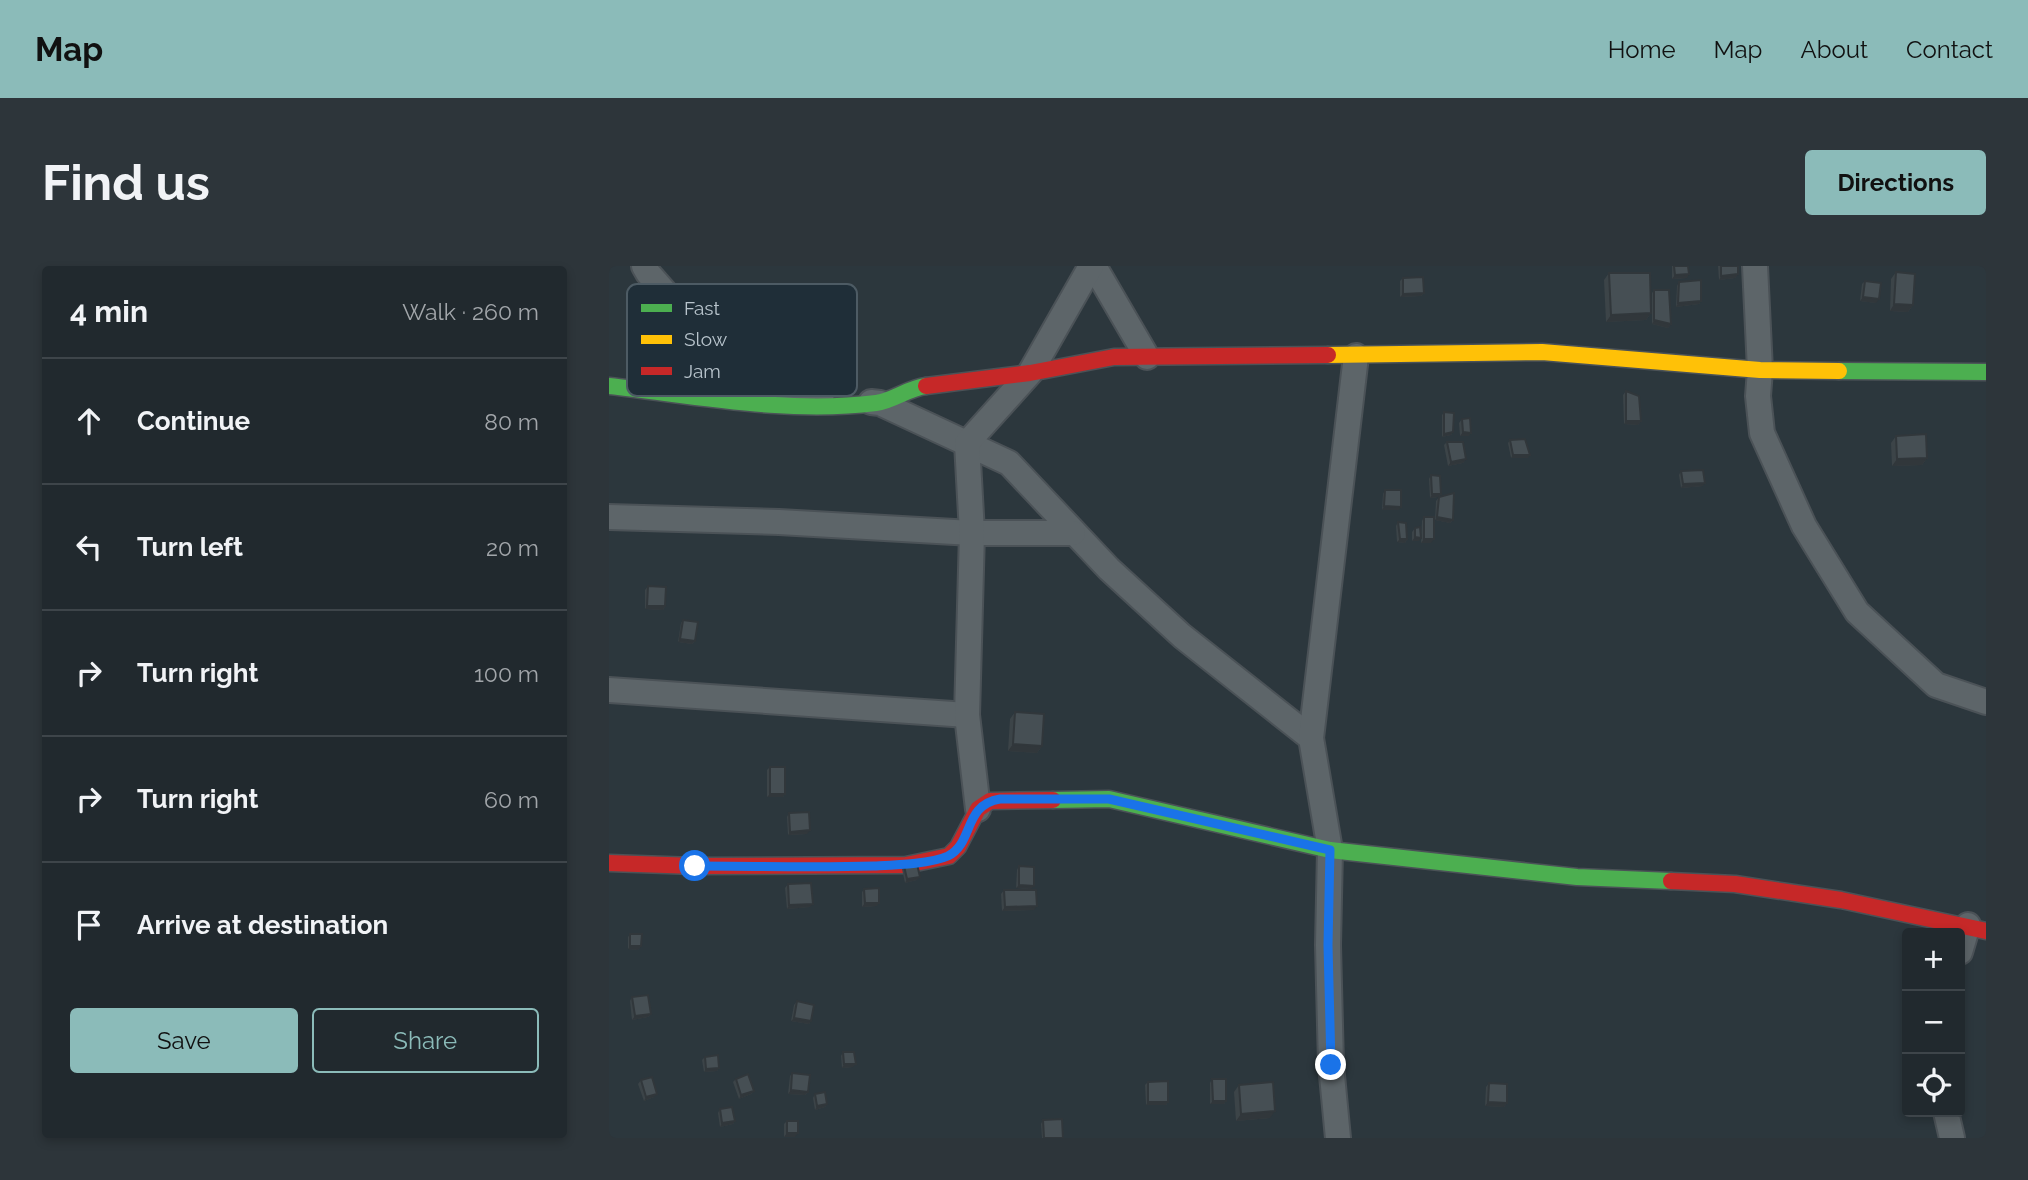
<!DOCTYPE html>
<html lang="en">
<head>
<meta charset="utf-8">
<style>
	body { margin:0; font-family:Raleway,sans-serif; background:#2d353a; color:#f1f3f6 }
	.controls { position:absolute; right:21px; bottom:21px; display:grid; overflow:hidden; border-radius:7px; box-shadow:0 4px 10px #0003 }
	.controls button { width:63px; height:63px; display:grid; place-items:center; padding:0; border:0; border-bottom:2px solid #3e454a; background:#21292e; color:#f1f3f6; font:35px sans-serif }
	.stop { position:absolute; width:21px; height:21px; margin:-16px; border:5px solid #1a73e8; border-radius:50%; background:#fff }
	.stop.end { background:#1a73e8; border-color:#fff; box-shadow:0 2px 7px #0008 }
	.list { margin:0; padding:0; list-style:none }
	h2 { display:flex; justify-content:space-between; align-items:center; height:91px; margin:0; padding:0 28px; font-size:30px }
	h2 small { font-size:23px; font-weight:400; color:#a2a6aa }
	.list li { display:grid; grid-template-columns:46px 1fr auto; gap:21px; align-items:center; box-sizing:border-box; height:126px; padding:0 28px; border-top:2px solid #3e454a }
	.list b { display:block; font-size:26px; white-space:nowrap }
	.list em { font-size:23px; font-style:normal; color:#a2a6aa }
	.actions { display:flex; gap:14px; padding:21px 28px }
	.actions a { flex:1; padding:16px 0; border:2px solid #8bbbb9; border-radius:7px; text-align:center; font-size:24px; color:#8bbbb9 }
	.actions .main { background:#8bbbb9; color:#111 }
	.icon { flex:none; width:38px; height:38px; fill:none; stroke:currentColor; stroke-width:2; stroke-linecap:round; stroke-linejoin:round }
	.map { position:relative; flex:none; width:1377px; height:872px; overflow:hidden; border-radius:7px }
	header { display:flex; align-items:center; gap:42px; box-sizing:border-box; height:98px; padding:0 35px; background:#8bbbb9; color:#111 }
	header strong { font-size:33px }
	nav { display:flex; gap:38px; margin-inline-start:auto; font-size:24px }
	.intro { display:flex; align-items:center; justify-content:space-between; box-sizing:border-box; height:168px; padding:0 42px }
	h1 { margin:0; font-size:49px }
	.button { padding:18px 32px; border-radius:7px; background:#8bbbb9; color:#111; font-size:24px; font-weight:700 }
	main { display:flex; gap:42px; padding:0 42px }
	aside { flex:1; background:#21292e; border-radius:7px; box-shadow:0 4px 10px #0003 }
	.map>svg:first-child { display:block }
</style>
</head>
<body>
<header>
<strong>Map</strong>
<nav><a>Home</a><a>Map</a><a>About</a><a>Contact</a></nav>
</header>
<div class="intro"><h1>Find us</h1><a class="button">Directions</a></div>
<main>
<aside>
<h2>4 min<small>Walk · 260 m</small></h2>
<ul class="list">
<li><svg class="icon" aria-label="ahead" viewBox="0 0 24 24"><path d="M12 20V5M6 11l6-6 6 6"/></svg><div><b>Continue</b></div><em>80 m</em></li>
<li><svg class="icon" aria-label="left" viewBox="0 0 24 24"><path d="M17 20v-9H6M10 6l-5 5 5 5"/></svg><div><b>Turn left</b></div><em>20 m</em></li>
<li><svg class="icon" aria-label="right" viewBox="0 0 24 24"><path d="M7 20v-9h11M14 6l5 5-5 5"/></svg><div><b>Turn right</b></div><em>100 m</em></li>
<li><svg class="icon" aria-label="right" viewBox="0 0 24 24"><path d="M7 20v-9h11M14 6l5 5-5 5"/></svg><div><b>Turn right</b></div><em>60 m</em></li>
<li><svg class="icon" aria-label="arrive" viewBox="0 0 24 24"><path d="M6 21V4h12l-3 4 3 4H6"/></svg><div><b>Arrive at destination</b></div></li>
</ul>
<div class="actions"><a class="main">Save</a><a>Share</a></div>
</aside>
<div class="map">
<svg width="1377" height="872" viewBox="0 0 1377 872">
	<rect width="100%" height="100%" fill="#2c373d"/>
	<g fill="none" stroke-linecap="round" stroke-linejoin="round">
		<defs>
			<g id="street">
				<polyline points="35,0 39,7 105,82 178,123 213,128"/>
				<polyline points="485,0 538,91"/>
				<polyline points="1146,0 1151,104 1149,130 1153,167 1195,260 1248,346 1327,419 1377,436"/>
				<polyline points="262,136 271,137 400,197 500,303 573,370 702,472"/>
				<polyline points="0,251 170,256 363,267 464,267"/>
				<polyline points="0,424 358,449"/>
				<polyline points="369,543 358,449 363,267 358,177 421,107 482,0"/>
				<polyline points="1351,686 1359,659"/>
				<polyline points="1337,846 1343,872"/>
				<polyline points="729,872 722,799 719,679 721,584 702,472 747,90"/>
			</g>
			<g id="fast">
				<polyline points="1230,105 1377,106"/>
				<path d="M0,120c88,10 178,28 267,17 17,-2 32,-15 50,-17"/>
				<polyline points="444,534 500,533 721,584 968,611 1062,615"/>
			</g>
			<polyline id="slow" points="719,89 933,86 1151,104 1230,105"/>
			<g id="jam">
				<polyline points="317,120 421,107 505,91 719,89"/>
				<polyline points="0,597 86,600 297,599 340,590 349,581 369,543 381,535 444,534"/>
				<polyline points="1062,615 1126,618 1232,634 1377,665"/>
			</g>
		</defs>
		<use href="#street" stroke="#4b5257" stroke-width="28"/>
		<use href="#fast" stroke="#4b5257" stroke-width="19"/>
		<use href="#slow" stroke="#4b5257" stroke-width="19"/>
		<use href="#jam" stroke="#4b5257" stroke-width="19"/>
		<use href="#street" stroke="#5d6569" stroke-width="24"/>
		<use href="#fast" stroke="#4caf50" stroke-width="16"/>
		<use href="#slow" stroke="#ffc107" stroke-width="16"/>
		<use href="#jam" stroke="#c62828" stroke-width="16"/>
	</g>
	<g fill="#3c4448">
		<polygon points="1063,0 1079,0 1078,12 1063,13"/>
		<polygon points="1109,0 1129,0 1129,8 1126,12 1110,14"/>
		<polygon points="1287,6 1304,39 1299,46 1281,45 1282,13"/>
		<polygon points="1000,7 1042,47 1037,54 997,56 995,14"/>
		<polygon points="794,12 815,27 812,30 791,31 791,15"/>
		<polygon points="1256,15 1267,37 1251,35 1253,18"/>
		<polygon points="1070,16 1092,35 1090,38 1067,41 1068,20"/>
		<polygon points="1045,24 1062,58 1059,62 1043,58 1043,27"/>
		<polygon points="1017,125 1032,155 1029,159 1015,158 1014,129"/>
		<polygon points="835,146 844,166 842,169 833,171 833,149"/>
		<polygon points="853,153 860,170 851,170 850,157"/>
		<polygon points="1287,170 1318,192 1313,199 1283,200 1282,177"/>
		<polygon points="901,174 919,192 902,192 899,177"/>
		<polygon points="838,176 857,193 854,197 839,200 835,179"/>
		<polygon points="1072,205 1094,220 1072,222 1070,209"/>
		<polygon points="822,209 832,228 829,231 821,232 820,213"/>
		<polygon points="776,224 790,244 773,244 774,228"/>
		<polygon points="830,231 844,254 841,257 826,254 827,235"/>
		<polygon points="815,251 822,277 812,277 813,255"/>
		<polygon points="789,256 798,273 796,277 788,276 787,260"/>
		<polygon points="806,262 810,275 803,275 803,266"/>
		<polygon points="39,320 56,340 54,344 36,343 36,324"/>
		<polygon points="74,354 86,375 83,378 69,376 72,357"/>
		<polygon points="406,446 433,480 428,487 399,485 401,453"/>
		<polygon points="161,501 176,528 174,531 158,531 158,504"/>
		<polygon points="180,547 198,568 179,569 178,551"/>
		<polygon points="295,600 308,614 296,617 293,603"/>
		<polygon points="410,600 422,623 407,622 408,604"/>
		<polygon points="179,618 201,641 178,643 176,622"/>
		<polygon points="255,623 268,640 253,641 253,626"/>
		<polygon points="395,624 425,644 393,645 392,628"/>
		<polygon points="21,668 32,680 29,684 19,683 19,671"/>
		<polygon points="23,731 42,748 39,751 23,754 21,735"/>
		<polygon points="188,735 202,755 200,758 182,755 185,739"/>
		<polygon points="234,786 244,801 233,802 232,790"/>
		<polygon points="96,791 110,802 108,805 95,806 93,794"/>
		<polygon points="183,807 199,826 196,829 179,828 181,810"/>
		<polygon points="127,813 145,825 142,828 130,833 124,816"/>
		<polygon points="603,813 617,835 615,838 601,838 601,817"/>
		<polygon points="32,814 45,831 35,835 29,818"/>
		<polygon points="539,816 559,836 557,839 537,839 536,819"/>
		<polygon points="880,817 898,837 895,841 876,840 877,821"/>
		<polygon points="630,819 661,852 627,855 625,826"/>
		<polygon points="206,828 218,838 216,841 206,844 204,832"/>
		<polygon points="111,843 126,855 124,858 111,861 109,847"/>
		<polygon points="434,854 454,872 433,872 432,858"/>
		<polygon points="178,855 186,871 175,871 175,858"/>
	</g>
	<g fill="#31373b">
		<polygon points="1080,8 1078,12 1063,13 1066,9"/>
		<polygon points="1129,8 1126,12 1110,14 1112,10"/>
		<polygon points="815,27 812,30 791,31 794,28"/>
		<polygon points="1254,31 1270,33 1267,37 1251,35"/>
		<polygon points="1092,35 1090,38 1067,41 1069,37"/>
		<polygon points="1285,38 1304,39 1299,46 1281,45"/>
		<polygon points="1042,47 1037,54 997,56 1002,49"/>
		<polygon points="1045,54 1062,58 1059,62 1043,58"/>
		<polygon points="1017,155 1032,155 1029,159 1015,158"/>
		<polygon points="844,166 842,169 833,171 835,168"/>
		<polygon points="854,166 862,167 860,170 851,170"/>
		<polygon points="904,189 921,189 919,192 902,192"/>
		<polygon points="1318,192 1313,199 1283,200 1288,193"/>
		<polygon points="857,193 854,197 839,200 842,196"/>
		<polygon points="1096,217 1094,220 1072,222 1074,218"/>
		<polygon points="823,228 832,228 829,231 821,232"/>
		<polygon points="775,240 792,241 790,244 773,244"/>
		<polygon points="828,251 844,254 841,257 826,254"/>
		<polygon points="806,271 812,272 810,275 803,275"/>
		<polygon points="791,273 798,273 796,277 788,276"/>
		<polygon points="815,273 825,273 822,277 812,277"/>
		<polygon points="38,340 56,340 54,344 36,343"/>
		<polygon points="71,373 86,375 83,378 69,376"/>
		<polygon points="404,478 433,480 428,487 399,485"/>
		<polygon points="161,528 176,528 174,531 158,531"/>
		<polygon points="201,564 198,568 179,569 181,566"/>
		<polygon points="311,611 308,614 296,617 298,613"/>
		<polygon points="410,619 425,620 422,623 407,622"/>
		<polygon points="256,637 270,637 268,640 253,641"/>
		<polygon points="204,638 201,641 178,643 180,639"/>
		<polygon points="428,640 425,644 393,645 396,641"/>
		<polygon points="21,680 32,680 29,684 19,683"/>
		<polygon points="42,748 39,751 23,754 26,750"/>
		<polygon points="185,752 202,755 200,758 182,755"/>
		<polygon points="235,798 247,798 244,801 233,802"/>
		<polygon points="110,802 108,805 95,806 97,803"/>
		<polygon points="182,824 199,826 196,829 179,828"/>
		<polygon points="145,825 142,828 130,833 132,829"/>
		<polygon points="48,828 45,831 35,835 37,831"/>
		<polygon points="604,835 617,835 615,838 601,838"/>
		<polygon points="539,836 559,836 557,839 537,839"/>
		<polygon points="879,836 898,837 895,841 876,840"/>
		<polygon points="218,838 216,841 206,844 208,840"/>
		<polygon points="666,845 661,852 627,855 632,848"/>
		<polygon points="126,855 124,858 111,861 113,857"/>
		<polygon points="178,867 189,867 186,871 175,871"/>
	</g>
	<g fill="#464f54" stroke="#31373b" stroke-width="2">
		<polygon points="1065,0 1079,0 1080,8 1066,9"/>
		<polygon points="1112,0 1129,0 1129,8 1112,10"/>
		<polygon points="1287,6 1306,8 1304,39 1285,38"/>
		<polygon points="1000,7 1041,7 1042,47 1002,49"/>
		<polygon points="814,11 815,27 794,28 794,12"/>
		<polygon points="1092,14 1092,35 1069,37 1070,16"/>
		<polygon points="1256,15 1272,17 1270,33 1254,31"/>
		<polygon points="1045,24 1060,24 1062,58 1045,54"/>
		<polygon points="1017,125 1030,130 1032,155 1017,155"/>
		<polygon points="835,146 845,147 844,166 835,168"/>
		<polygon points="861,152 862,167 854,166 853,153"/>
		<polygon points="1317,168 1318,192 1288,193 1287,170"/>
		<polygon points="916,173 921,189 904,189 901,174"/>
		<polygon points="838,176 854,176 857,193 842,196"/>
		<polygon points="1094,204 1096,217 1074,218 1072,205"/>
		<polygon points="822,209 831,210 832,228 823,228"/>
		<polygon points="776,224 792,224 792,241 775,240"/>
		<polygon points="845,227 844,254 828,251 830,231"/>
		<rect x="815" y="251" width="10" height="22"/>
		<polygon points="789,256 797,257 798,273 791,273"/>
		<polygon points="811,261 812,272 806,271 806,262"/>
		<polygon points="39,320 57,321 56,340 38,340"/>
		<polygon points="74,354 89,356 86,375 71,373"/>
		<polygon points="406,446 435,448 433,480 404,478"/>
		<rect x="161" y="501" width="15" height="27"/>
		<polygon points="200,546 201,564 181,566 180,547"/>
		<polygon points="308,598 311,611 298,613 295,600"/>
		<polygon points="410,600 425,601 425,620 410,619"/>
		<polygon points="202,617 204,638 180,639 179,618"/>
		<polygon points="270,622 270,637 256,637 255,623"/>
		<polygon points="395,624 427,624 428,640 396,641"/>
		<polygon points="21,668 33,668 32,680 21,680"/>
		<polygon points="39,729 42,748 26,750 23,731"/>
		<polygon points="188,735 205,739 202,755 185,752"/>
		<polygon points="234,786 245,786 247,798 235,798"/>
		<polygon points="109,789 110,802 97,803 96,791"/>
		<polygon points="183,807 201,809 199,826 182,824"/>
		<polygon points="139,808 145,825 132,829 127,813"/>
		<polygon points="43,811 48,828 37,831 32,814"/>
		<polygon points="603,813 617,813 617,835 604,835"/>
		<polygon points="559,815 559,836 539,836 539,816"/>
		<polygon points="664,816 666,845 632,848 630,819"/>
		<polygon points="880,817 898,818 898,837 879,836"/>
		<polygon points="216,826 218,838 208,840 206,828"/>
		<polygon points="123,841 126,855 113,857 111,843"/>
		<polygon points="453,853 454,872 435,872 434,854"/>
		<rect x="178" y="855" width="11" height="12"/>
	</g>
	<g fill="none" stroke-linecap="round" stroke-linejoin="round">
		<path stroke="#1a73e8" stroke-width="9" d="M86,600c60,0 119,2 179,0 20,-1 56,-2 74,-10 26,-13 15,-51 52,-57h109l221,51 -2,95 3,120"/>
	</g>
	<rect x="18" y="18" width="230" height="112" rx="10" fill="#1f2e38" stroke="#4d5b64" stroke-width="2"/>
	<rect x="32" y="38" width="31" height="8" fill="#4caf50"/>
	<rect x="32" y="69" width="31" height="9" fill="#ffc107"/>
	<rect x="32" y="101" width="31" height="8" fill="#c62828"/>
	<g font-size="19" fill="#b8c4cc">
		<text x="75" y="49">Fast</text>
		<text x="75" y="80">Slow</text>
		<text x="75" y="112">Jam</text>
	</g>
</svg>
<div class="controls">
<button>+</button>
<button>−</button>
<button><svg class="icon" aria-label="locate" viewBox="0 0 24 24"><circle cx="12" cy="12" r="6"/><path d="M12 2v4M12 18v4M2 12h4M18 12h4"/></svg></button>
</div>
<div class="stop" style="left:86px;top:600px"></div>
<div class="stop end" style="left:722px;top:799px"></div>
</div>
</main>
</body>
</html>
